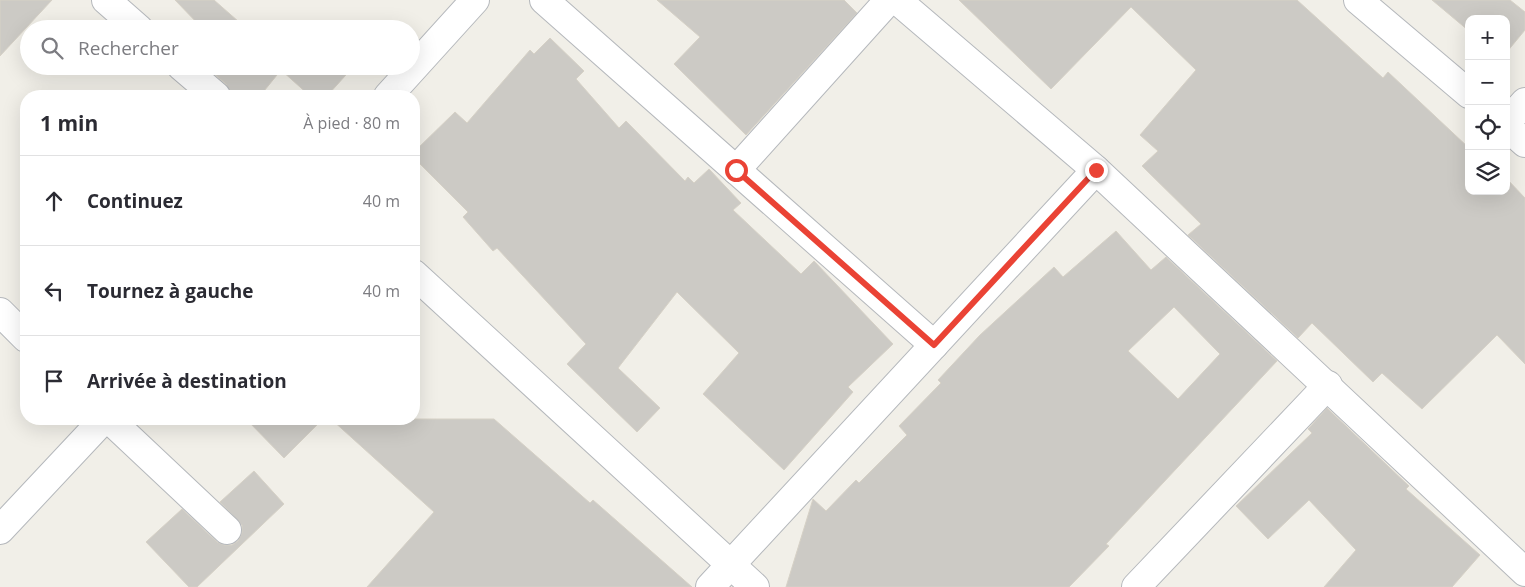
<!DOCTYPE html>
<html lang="fr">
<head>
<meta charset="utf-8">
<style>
	body { margin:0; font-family:"Open Sans",sans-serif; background:#f2f2f3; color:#2b2b33 }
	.controls { position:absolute; right:15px; top:15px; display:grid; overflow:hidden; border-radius:10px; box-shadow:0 5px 20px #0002 }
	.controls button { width:45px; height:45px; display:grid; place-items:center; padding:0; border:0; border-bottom:1px solid #e1e1e2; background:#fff; color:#2b2b33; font:25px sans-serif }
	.stop { position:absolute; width:15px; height:15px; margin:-11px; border:4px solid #ea4335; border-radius:50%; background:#fff }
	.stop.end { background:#ea4335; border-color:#fff; box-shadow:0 1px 5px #0008 }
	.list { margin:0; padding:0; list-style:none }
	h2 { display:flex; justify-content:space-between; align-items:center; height:65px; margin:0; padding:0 20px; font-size:21px }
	h2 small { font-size:16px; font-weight:400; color:#7c7c81 }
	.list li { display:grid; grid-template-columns:32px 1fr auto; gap:15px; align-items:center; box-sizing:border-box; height:90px; padding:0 20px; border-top:1px solid #e1e1e2 }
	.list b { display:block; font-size:19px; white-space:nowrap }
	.list em { font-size:16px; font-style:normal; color:#7c7c81 }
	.icon { flex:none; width:28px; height:28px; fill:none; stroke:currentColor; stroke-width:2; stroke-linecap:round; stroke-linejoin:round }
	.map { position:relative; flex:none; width:1525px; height:587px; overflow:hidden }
	.search { position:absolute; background:#fff; box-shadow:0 5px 20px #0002; left:20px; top:20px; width:400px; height:55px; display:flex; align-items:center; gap:12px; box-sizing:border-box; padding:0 18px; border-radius:28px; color:#7c7c81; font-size:19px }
	.panel { position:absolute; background:#fff; box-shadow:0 5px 20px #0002; left:20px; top:90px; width:400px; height:335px; border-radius:20px }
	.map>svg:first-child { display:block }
</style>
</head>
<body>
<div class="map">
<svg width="1525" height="587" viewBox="0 0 1525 587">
	<rect width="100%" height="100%" fill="#f1efe8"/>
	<g fill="#cccac5" stroke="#d6d1c6" fill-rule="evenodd">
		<polygon points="0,0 52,0 0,56"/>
		<polygon points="175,0 214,0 247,29 203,29"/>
		<polygon points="657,0 844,0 857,13 746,135 674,64 700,37"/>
		<polygon points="959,0 1297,0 1383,78 1388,72 1469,148 1469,191 1506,191 1506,178 1525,198 1525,364 1497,335 1422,409 1382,373 1373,382 1312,323 1298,338 1188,235 1201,224 1142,166 1158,151 1140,135 1196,70 1131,7 1051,89"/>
		<polygon points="1432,0 1510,0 1525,12 1525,30 1506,53 1506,19 1469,19 1469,31"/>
		<polygon points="550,38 584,71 576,79 619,128 626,121 685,181 688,177 694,183 709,169 741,203 733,210 801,274 814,261 893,344 848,387 853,392 784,470 703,394 739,353 677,292 618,368 660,408 637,432 567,364 586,344 497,248 493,251 463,217 468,212 414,158 414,152 455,112 467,123 530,50 534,54"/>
		<polygon points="205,66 354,66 327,96 310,96 281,70 260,96 231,96 226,84"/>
		<path d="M1116,231l35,39 15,-13 111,104 -171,183 3,2 -40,41h-283l27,-88 13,12 30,-31 3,3 48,-48 -8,-9 42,-43 -3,-3 42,-45 74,-68 9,10zM1174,307l46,47 -42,45 -50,-48z"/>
		<polygon points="1327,408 1409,486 1406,489 1480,555 1452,587 1324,587 1356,550 1309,500 1268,539 1236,506 1312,433 1308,429"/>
		<polygon points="246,419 323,419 284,458"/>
		<polygon points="331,419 494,419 590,503 593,500 692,587 367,587 434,512"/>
		<polygon points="254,471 284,504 197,587 189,587 146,542 182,509 217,542 224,545 232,545 238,541 242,533 242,525 220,502"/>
	</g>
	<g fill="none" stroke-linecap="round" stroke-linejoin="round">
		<defs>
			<g id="minor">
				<polyline points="106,0 139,29"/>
				<polyline points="544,0 934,345"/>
				<polyline points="897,0 1096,170 1525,572"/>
				<polyline points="1358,0 1469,94"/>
				<polyline points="181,66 216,96"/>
				<polyline points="388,96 475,0"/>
				<polyline points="1506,123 1525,102"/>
				<polyline points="1506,126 1525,143"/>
				<polyline points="736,170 889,0"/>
				<polyline points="414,274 755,587"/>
				<polyline points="0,312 26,338"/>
				<polyline points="109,419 227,530"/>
				<polyline points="0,530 104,419"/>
				<polyline points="710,587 1096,170"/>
				<polyline points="1136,587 1328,385"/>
			</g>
		</defs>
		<use href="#minor" stroke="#b5b8bc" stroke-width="30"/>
		<use href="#minor" stroke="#fff" stroke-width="28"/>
	</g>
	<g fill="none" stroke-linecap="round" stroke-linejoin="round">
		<polyline stroke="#ea4335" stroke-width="6" points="736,170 934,345 1096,170"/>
	</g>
</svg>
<div class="controls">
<button>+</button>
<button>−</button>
<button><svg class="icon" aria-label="locate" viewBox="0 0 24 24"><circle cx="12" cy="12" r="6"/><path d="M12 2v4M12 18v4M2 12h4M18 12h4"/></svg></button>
<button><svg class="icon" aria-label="layers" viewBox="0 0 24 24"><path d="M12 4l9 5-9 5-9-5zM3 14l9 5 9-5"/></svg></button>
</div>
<div class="stop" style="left:736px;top:170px"></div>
<div class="stop end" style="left:1096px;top:170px"></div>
<div class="search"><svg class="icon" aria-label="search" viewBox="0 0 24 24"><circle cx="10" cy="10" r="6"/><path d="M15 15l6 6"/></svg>Rechercher</div>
<section class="panel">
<h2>1 min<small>À pied · 80 m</small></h2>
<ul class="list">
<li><svg class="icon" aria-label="ahead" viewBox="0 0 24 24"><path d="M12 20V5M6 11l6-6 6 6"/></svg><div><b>Continuez</b></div><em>40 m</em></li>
<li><svg class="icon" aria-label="left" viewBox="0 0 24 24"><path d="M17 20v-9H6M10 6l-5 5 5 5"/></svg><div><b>Tournez à gauche</b></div><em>40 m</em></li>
<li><svg class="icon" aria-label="arrive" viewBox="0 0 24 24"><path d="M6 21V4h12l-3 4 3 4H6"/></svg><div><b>Arrivée à destination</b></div></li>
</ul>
</section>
</div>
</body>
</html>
